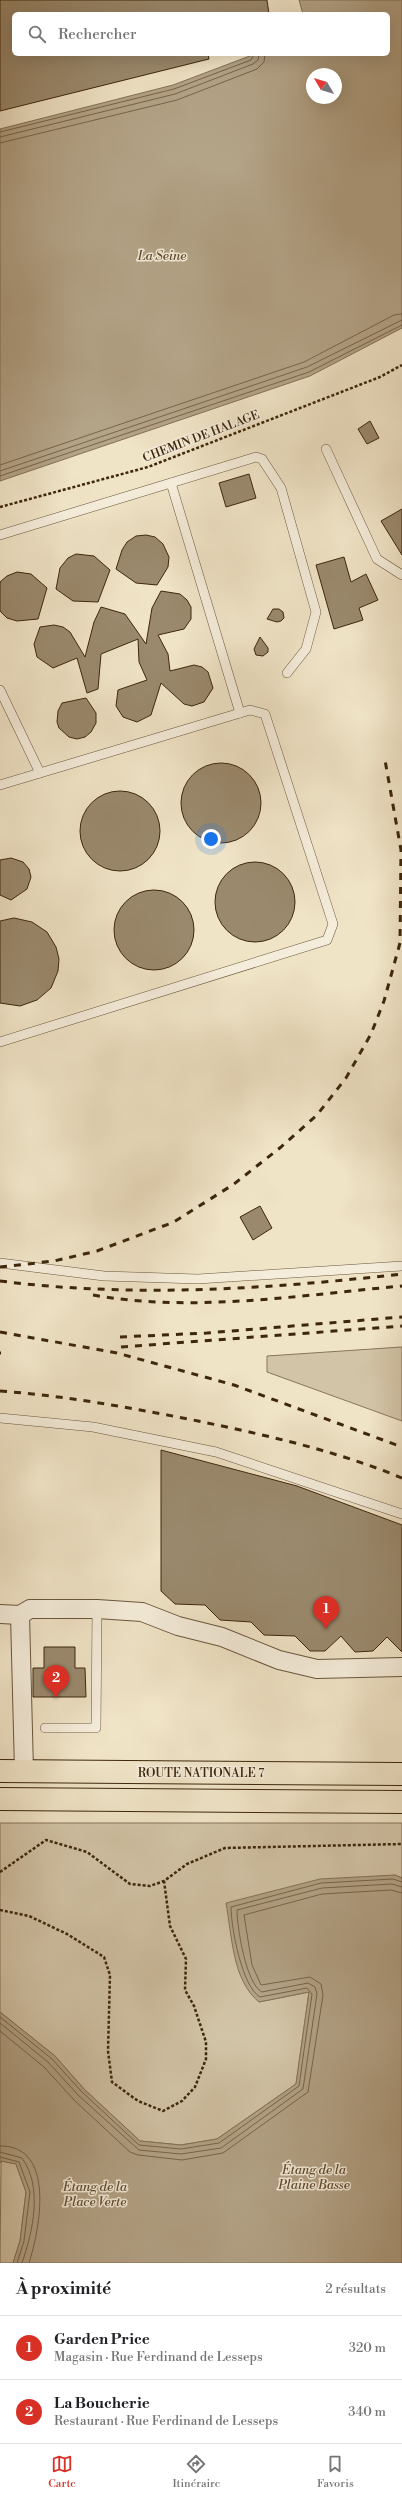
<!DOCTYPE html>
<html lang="fr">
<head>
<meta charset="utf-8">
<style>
	body { margin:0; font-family:"Libre Bodoni",serif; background:#f2f2f2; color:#202124 }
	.compass { position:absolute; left:306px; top:68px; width:36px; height:36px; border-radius:50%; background:#fff; box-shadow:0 4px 16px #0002; rotate:308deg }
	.you { position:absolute; left:211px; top:839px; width:14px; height:14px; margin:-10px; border:3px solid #fff; border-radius:50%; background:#1a73e8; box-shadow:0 0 0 6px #1a73e833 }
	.badge { display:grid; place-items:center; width:26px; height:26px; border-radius:50%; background:#d93025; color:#fff; font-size:13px; font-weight:700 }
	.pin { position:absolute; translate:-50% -33px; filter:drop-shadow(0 1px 2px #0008) }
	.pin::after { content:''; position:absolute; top:21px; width:14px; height:12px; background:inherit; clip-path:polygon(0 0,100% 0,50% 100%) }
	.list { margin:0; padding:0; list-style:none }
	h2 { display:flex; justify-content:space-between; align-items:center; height:52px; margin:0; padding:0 16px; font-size:17px }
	h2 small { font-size:13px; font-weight:400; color:#757577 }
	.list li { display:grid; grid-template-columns:26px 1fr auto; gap:12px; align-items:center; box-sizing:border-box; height:64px; padding:0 16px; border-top:1px solid #e0e0e0 }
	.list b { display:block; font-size:15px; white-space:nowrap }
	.list p { margin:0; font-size:13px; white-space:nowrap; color:#757577 }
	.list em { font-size:13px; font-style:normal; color:#757577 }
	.icon { flex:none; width:22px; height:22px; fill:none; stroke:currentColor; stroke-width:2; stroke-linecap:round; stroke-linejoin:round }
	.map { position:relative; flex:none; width:402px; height:2263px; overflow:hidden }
	.search { position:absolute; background:#fff; box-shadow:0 4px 16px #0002; left:12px; right:12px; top:12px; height:44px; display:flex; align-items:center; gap:10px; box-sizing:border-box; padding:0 14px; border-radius:6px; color:#757577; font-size:15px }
	.sheet { height:180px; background:#fff }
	nav { display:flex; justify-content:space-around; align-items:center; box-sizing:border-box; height:56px; border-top:1px solid #e0e0e0; background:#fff; font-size:11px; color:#757577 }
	nav a { display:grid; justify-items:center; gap:2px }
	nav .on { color:#d93025 }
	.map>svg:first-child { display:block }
</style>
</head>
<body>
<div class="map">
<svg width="402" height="2263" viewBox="0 0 402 2263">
	<rect width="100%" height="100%" fill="#f0e4c7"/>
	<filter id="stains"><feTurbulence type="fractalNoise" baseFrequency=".005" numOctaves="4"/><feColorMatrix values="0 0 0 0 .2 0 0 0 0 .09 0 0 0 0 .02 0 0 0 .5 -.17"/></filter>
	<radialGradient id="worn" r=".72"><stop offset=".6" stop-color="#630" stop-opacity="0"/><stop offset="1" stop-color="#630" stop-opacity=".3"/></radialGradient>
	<g fill="#d2c4a7" stroke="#88755a">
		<polygon points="402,1347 402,1421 267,1372 267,1356"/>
		<polygon points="0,1823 402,1823 402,1878 395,1875 259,2002 309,1992 296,2084 217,2139 181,2145 140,2141 84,2089 55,2056 0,2012"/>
		<polygon points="1,2161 16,2164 26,2192 20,2241 13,2263 0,2263"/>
	</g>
	<g fill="#b3a387" stroke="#847156" fill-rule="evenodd">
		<path d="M299,0h103v328l-92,48 -310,105v-352l173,-44 82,-31h133v-40h-85zM312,74h24v24h-24z"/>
		<path d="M395,1875l7,3v385h-389l7,-22 6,-49 -10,-28 -15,-3 -1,2v-151l55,44 29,33 56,52 41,4 36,-6 79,-55 13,-92 -50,10c-27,-22 -27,-67 -33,-99l94,-24z"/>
	</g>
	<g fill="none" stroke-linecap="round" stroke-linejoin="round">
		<g stroke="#78644a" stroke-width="1">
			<polyline points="0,132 174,89 251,60 254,54"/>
			<polyline points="0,137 175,94 253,64 258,60 259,54"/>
			<polyline points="0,143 177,100 257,69 264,62 265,54"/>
			<polyline points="0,465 304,362 394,315 402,314"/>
			<polyline points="0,471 307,367 402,320"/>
			<polyline points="0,476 309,372 402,325"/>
			<path d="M0,2017l52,42 29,32 58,54 42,4 38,-6 80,-57 13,-92 -5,-6 -47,9c-18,-10 -29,-70 -29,-90l90,-24 72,-4 9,3"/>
			<path d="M0,2023l48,39 30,33 61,55 42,4 40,-6 82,-59 14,-95 -2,-7 -7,-4 -46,9c-16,-8 -25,-65 -25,-82l85,-22 70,-4 10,3"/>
			<polyline points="0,2031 44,2067 74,2100 130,2152 138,2155 182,2160 223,2153 308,2092 323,1995 321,1984 310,1977 261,1985 252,1965 244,1915 322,1894 391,1890 402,1893"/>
			<path d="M0,2146c56,-1 40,83 29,117"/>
			<path d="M0,2152l22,6c21,29 11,73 0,105"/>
			<polyline points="0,2157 19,2162 30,2192 24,2241 17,2263"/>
		</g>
	</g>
	<g fill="#9a896d" stroke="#3d260c">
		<polygon points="0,0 267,0 269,14 14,14 14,54 208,54 209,59 0,111"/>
		<polygon points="370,421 379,438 367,444 358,429"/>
		<polygon points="249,474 256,498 226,507 219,483"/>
		<polygon points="402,509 402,555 381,521"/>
		<polygon points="146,535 155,537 163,544 169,557 168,567 157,585 136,583 116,569 122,550 127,542 136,536"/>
		<polygon points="76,554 94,556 110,570 98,602 73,601 56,589 60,568 68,558"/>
		<polygon points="344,557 351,582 366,574 378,600 359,608 363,620 334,629 316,565"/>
		<polygon points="17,572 31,574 47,588 38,619 17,621 7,618 0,611 0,582 7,576"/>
		<polygon points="161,591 180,594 187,600 191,607 191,619 184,629 158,635 168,654 170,671 194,665 202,667 208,672 213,688 204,702 192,706 184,704 161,683 151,715 137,722 123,717 116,706 118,690 147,680 139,662 138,639 101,654 98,689 87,693 77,658 53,668 37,657 34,644 40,627 54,625 63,627 70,632 85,657 94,622 101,607 125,614 146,644 152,608"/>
		<polygon points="273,609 279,609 283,612 284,618 281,621 277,622 267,619"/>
		<polygon points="260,637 268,648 268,652 263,656 256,655 254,649"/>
		<polygon points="86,698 96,713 96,723 91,732 85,737 77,739 69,737 59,728 57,722 58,711 62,703"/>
		<circle cx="221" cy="803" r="40"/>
		<circle cx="120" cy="831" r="40"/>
		<polygon points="11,858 23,862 29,869 31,877 27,889 11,900 0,895 0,860"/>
		<circle cx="255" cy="902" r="40"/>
		<circle cx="154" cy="930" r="40"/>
		<polygon points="14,918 32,922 47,932 56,947 59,959 58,971 51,988 37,1000 20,1006 0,1003 0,921"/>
		<polygon points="260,1206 272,1228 253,1240 240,1217"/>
		<polygon points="161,1450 297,1486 402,1525 402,1652 387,1637 373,1651 355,1652 341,1636 325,1651 310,1651 295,1636 264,1635 251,1622 220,1620 205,1605 175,1604 161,1591"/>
		<polygon points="44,1647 75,1647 75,1668 85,1668 86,1697 33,1697 33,1668 44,1668"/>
	</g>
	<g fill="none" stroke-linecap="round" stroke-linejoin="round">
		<defs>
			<g id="service">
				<polyline points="326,449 377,559 402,575"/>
				<polyline points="171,483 240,713"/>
				<polyline points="0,535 256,457 262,459 281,488 316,612 306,649 287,673"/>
				<polyline points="0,690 40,773"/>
				<polyline points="0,785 250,710 265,714 333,924 327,940 0,1042"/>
				<polyline points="0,1263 104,1276 198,1279 402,1266"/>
				<polyline points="0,1418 93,1427 216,1452 402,1514"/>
				<polyline points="45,1728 96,1728 97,1609"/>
			</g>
			<g id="minor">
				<polyline points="0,1614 20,1615 30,1609 97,1609 142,1612 178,1626 222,1637 279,1660 317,1669 402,1667"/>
				<polyline points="20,1615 24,1771"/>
			</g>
			<g id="primary">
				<polyline points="0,1771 402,1774"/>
				<polyline points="0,1799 402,1802"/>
			</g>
		</defs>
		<use href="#service" stroke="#6a563b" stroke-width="10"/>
		<use href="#minor" stroke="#6a563b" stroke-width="20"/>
		<use href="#primary" stroke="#3d260c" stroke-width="24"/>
		<g stroke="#3d260c" stroke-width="2.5" stroke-dasharray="3 2" stroke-linecap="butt">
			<polyline points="0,507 148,467 380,377 402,365"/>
			<polyline points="0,1872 46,1840 87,1852 130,1884 150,1886 164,1881 187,1864 225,1848 402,1844"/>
			<polyline points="0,1910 29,1916 67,1934 104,1957 110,1975 108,2051 112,2082 138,2101 163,2111 182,2101 195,2087 206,2059 206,2042 194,2006 185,1990 186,1959 170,1926 164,1881"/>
		</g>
		<use href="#service" stroke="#f5eddb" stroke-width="9"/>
		<use href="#minor" stroke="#f5eddb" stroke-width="18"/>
		<use href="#primary" stroke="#f0e4c7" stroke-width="22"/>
		<g stroke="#3d260c" stroke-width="3" stroke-dasharray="7 7" stroke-linecap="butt">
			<polyline points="0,1267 54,1261 97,1251 174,1222 234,1184 281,1147 317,1115 346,1078 371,1034 384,1001 400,943 401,850 385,760"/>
			<path d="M0,1281c134,17 268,8 402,-7"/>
			<path d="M93,1295c101,18 208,0 309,-9"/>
			<polyline points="0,1332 117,1353 234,1385 402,1447"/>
			<polyline points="120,1337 207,1333 402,1317"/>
			<polyline points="121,1347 402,1326"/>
			<polyline points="0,1353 1,1353"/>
			<path d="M0,1391c67,5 132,17 198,30 68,14 139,30 204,57"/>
		</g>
	</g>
	<g text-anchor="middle" stroke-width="3" stroke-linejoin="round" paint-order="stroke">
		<g font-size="12" fill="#3d260c" stroke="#f5eddb">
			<text transform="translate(201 436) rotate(-21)" y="4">CHEMIN DE HALAGE</text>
			<text x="201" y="1777">ROUTE NATIONALE 7</text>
		</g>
		<g font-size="13" font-style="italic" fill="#604c31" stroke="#f5eddb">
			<text x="162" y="260">La Seine</text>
			<text x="314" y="2174">Étang de la<tspan x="314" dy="15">Plaine Basse</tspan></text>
			<text x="95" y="2191">Étang de la<tspan x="95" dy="15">Place Verte</tspan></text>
		</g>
	</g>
	<rect width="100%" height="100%" filter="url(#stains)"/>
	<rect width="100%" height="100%" fill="url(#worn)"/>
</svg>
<svg class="compass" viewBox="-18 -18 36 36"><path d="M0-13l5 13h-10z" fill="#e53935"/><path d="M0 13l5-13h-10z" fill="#757577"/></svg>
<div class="you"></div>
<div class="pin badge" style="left:326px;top:1629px">1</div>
<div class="pin badge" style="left:56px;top:1698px">2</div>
<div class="search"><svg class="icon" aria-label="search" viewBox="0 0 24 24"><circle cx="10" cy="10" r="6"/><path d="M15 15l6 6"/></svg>Rechercher</div>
</div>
<section class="sheet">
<h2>À proximité<small>2 résultats</small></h2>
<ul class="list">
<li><span class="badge">1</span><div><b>Garden Price</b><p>Magasin · Rue Ferdinand de Lesseps</p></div><em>320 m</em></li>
<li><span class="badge">2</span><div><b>La Boucherie</b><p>Restaurant · Rue Ferdinand de Lesseps</p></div><em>340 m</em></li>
</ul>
</section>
<nav>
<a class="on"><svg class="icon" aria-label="map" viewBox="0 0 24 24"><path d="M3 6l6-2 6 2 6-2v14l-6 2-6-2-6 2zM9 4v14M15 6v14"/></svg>Carte</a>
<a><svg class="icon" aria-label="directions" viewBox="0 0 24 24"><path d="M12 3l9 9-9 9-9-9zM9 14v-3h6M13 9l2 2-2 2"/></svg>Itinéraire</a>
<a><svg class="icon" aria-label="saved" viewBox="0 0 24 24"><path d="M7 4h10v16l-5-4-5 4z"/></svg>Favoris</a>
</nav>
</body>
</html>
